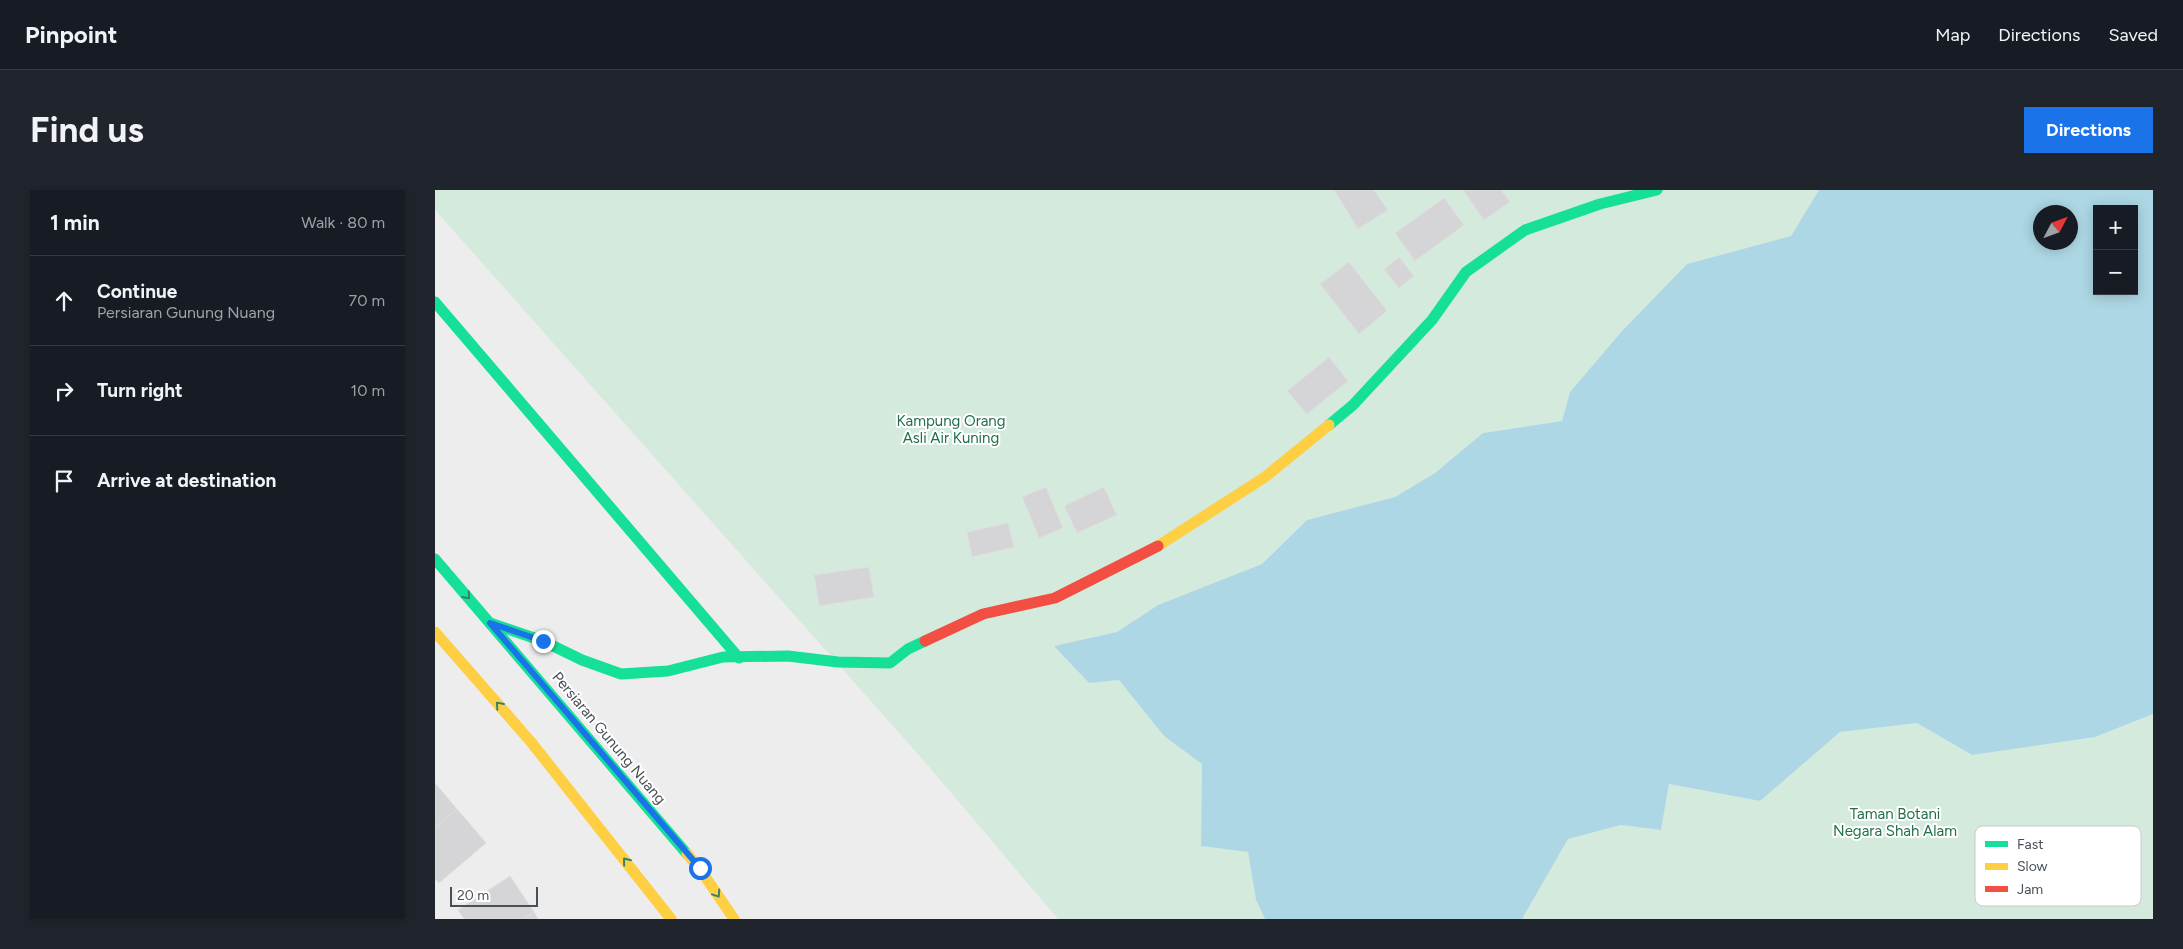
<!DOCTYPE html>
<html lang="en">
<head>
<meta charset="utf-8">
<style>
	body { margin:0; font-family:Figtree,sans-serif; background:#20242c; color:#f1f3f6 }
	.controls { position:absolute; right:15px; top:15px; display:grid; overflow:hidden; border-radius:0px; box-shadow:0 2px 12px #0003 }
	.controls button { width:45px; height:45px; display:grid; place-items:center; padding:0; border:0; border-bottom:1px solid #363941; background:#171b24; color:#f1f3f6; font:25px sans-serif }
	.compass { position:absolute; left:1598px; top:15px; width:45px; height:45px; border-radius:50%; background:#171b24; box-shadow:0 2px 12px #0003; rotate:49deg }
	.scale { position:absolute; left:15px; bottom:12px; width:88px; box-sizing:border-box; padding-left:5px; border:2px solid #474f57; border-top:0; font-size:14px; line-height:18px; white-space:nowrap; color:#474f57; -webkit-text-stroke:4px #fff; paint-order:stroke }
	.stop { position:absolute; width:15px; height:15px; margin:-11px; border:4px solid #1a73e8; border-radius:50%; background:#fff }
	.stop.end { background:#1a73e8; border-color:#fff; box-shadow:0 1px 5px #0008 }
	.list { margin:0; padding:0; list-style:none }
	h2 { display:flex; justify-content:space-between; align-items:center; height:65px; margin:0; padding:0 20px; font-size:21px }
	h2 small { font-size:16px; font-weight:400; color:#9ea1a6 }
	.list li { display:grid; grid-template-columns:32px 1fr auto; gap:15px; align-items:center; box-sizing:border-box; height:90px; padding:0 20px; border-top:1px solid #363941 }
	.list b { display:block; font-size:19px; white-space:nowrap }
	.list p { margin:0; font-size:16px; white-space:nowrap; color:#9ea1a6 }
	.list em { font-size:16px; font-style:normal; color:#9ea1a6 }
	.icon { flex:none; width:28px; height:28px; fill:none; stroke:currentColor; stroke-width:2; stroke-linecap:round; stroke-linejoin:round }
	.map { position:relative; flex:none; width:1718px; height:729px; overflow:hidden; border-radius:0px }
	header { display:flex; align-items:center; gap:30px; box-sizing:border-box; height:70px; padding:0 25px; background:#171b24; border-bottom:1px solid #363941 }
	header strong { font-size:24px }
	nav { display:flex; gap:28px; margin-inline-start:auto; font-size:18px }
	.intro { display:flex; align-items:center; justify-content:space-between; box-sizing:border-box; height:120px; padding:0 30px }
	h1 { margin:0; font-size:35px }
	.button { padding:12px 22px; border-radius:0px; background:#1a73e8; color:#fff; font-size:18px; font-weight:700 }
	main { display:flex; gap:30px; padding:0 30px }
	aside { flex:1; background:#171b24; border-radius:0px; box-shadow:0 2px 12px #0003 }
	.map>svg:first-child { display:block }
</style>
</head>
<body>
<header>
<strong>Pinpoint</strong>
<nav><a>Map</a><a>Directions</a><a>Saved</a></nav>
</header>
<div class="intro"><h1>Find us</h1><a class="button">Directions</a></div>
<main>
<aside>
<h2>1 min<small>Walk · 80 m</small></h2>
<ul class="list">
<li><svg class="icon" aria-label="ahead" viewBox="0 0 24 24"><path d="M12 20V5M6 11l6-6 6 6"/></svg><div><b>Continue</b><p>Persiaran Gunung Nuang</p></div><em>70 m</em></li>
<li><svg class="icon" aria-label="right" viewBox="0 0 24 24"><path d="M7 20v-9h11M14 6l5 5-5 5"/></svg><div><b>Turn right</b></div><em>10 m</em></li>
<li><svg class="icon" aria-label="arrive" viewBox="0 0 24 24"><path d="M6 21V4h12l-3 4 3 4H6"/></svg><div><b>Arrive at destination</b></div></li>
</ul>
</aside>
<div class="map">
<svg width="1718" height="729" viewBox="0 0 1718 729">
	<rect width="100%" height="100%" fill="#eeeded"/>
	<g fill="#d4eadd">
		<polygon points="0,0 1384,0 1356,46 1252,74 1187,141 1135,202 1127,231 1048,243 1000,283 960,307 872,330 827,374 723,415 682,442 619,456 654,493 684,490 729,546 767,574 766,656 813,662 821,710 830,729 623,729 490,572 0,20"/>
		<polygon points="1718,524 1718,729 1087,729 1133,649 1186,635 1226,640 1234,594 1324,611 1405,542 1482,533 1537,565 1660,547"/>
	</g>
	<path fill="#add7e4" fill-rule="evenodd" d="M1384,0h334v524l-58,23 -123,18 -55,-32 -77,9 -80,69 -91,-17 -8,46 -40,-5 -53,14 -46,80h-257l-9,-19 -8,-48 -47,-6 1,-82 -38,-28 -45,-56 -30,3 -35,-37 63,-14 41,-27 104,-41 45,-44 88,-23 40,-24 48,-40 79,-12 8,-29 52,-61 65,-67 104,-28zM1662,19h37v82h-37zM1606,22h30v30h-30z"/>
	<g fill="#d5d5d7" stroke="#dfdfe0">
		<polygon points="899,0 939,0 953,20 923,39"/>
		<polygon points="1028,0 1066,0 1075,12 1049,30"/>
		<polygon points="1009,8 1029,35 980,71 960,43"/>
		<polygon points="964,67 979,86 964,98 949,79"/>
		<polygon points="914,72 952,121 924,144 885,94"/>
		<polygon points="894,167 913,191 872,224 852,201"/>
		<polygon points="611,297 628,338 604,348 587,307"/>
		<polygon points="669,297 682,325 642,343 629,316"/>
		<polygon points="573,333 579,357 537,367 532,342"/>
		<polygon points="434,377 439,407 384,416 379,385"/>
		<polygon points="0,593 22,619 0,638"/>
		<polygon points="22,619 51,653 4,693 0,689 0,638"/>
		<polygon points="75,686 99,722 89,729 29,729 23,720"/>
		<polygon points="99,722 103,729 89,729"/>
	</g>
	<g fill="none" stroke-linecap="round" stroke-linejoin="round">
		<g stroke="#16e098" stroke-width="11">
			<polyline points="0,112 304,468"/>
			<polyline points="894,235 918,215 997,130 1031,82 1090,40 1165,14 1222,0"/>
			<polyline points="0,369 252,664"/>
			<polyline points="55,433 108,451 147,470 186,484 233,481 288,467 353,466 403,472 455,473 473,459 490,451"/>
		</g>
		<g stroke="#ffcf43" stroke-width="11">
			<polyline points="723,356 830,287 894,235"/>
			<polyline points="0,442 96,552 236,729"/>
			<polyline points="252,664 265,679 299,729"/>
		</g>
		<polyline stroke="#f24e42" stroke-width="11" points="490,451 548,424 620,408 723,356"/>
	</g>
	<defs><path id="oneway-chevron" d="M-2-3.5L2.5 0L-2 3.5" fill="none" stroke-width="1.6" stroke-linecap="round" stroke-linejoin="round" transform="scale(1.25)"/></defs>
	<g stroke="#36826e">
		<use href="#oneway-chevron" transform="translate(32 406) rotate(49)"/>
		<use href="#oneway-chevron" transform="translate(64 515) rotate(-131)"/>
		<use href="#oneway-chevron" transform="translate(191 671) rotate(-129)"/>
		<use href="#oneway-chevron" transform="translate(282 704) rotate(56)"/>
	</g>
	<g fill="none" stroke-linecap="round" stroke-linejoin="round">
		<polyline stroke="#1a73e8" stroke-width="6" points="108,451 55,433 265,678"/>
	</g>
	<g text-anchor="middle" stroke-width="4" stroke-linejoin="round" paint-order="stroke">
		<g font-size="15" fill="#216f4b" stroke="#fff">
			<text x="516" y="236">Kampung Orang<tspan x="516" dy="17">Asli Air Kuning</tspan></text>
			<text x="1460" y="629">Taman Botani<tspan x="1460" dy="17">Negara Shah Alam</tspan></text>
		</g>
		<g font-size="15" fill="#474f57" stroke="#fff">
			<text transform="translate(174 548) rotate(50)" y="5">Persiaran Gunung Nuang</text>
		</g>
	</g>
	<rect x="1540" y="636" width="166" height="80" rx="8" fill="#fff" stroke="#c8cacd" stroke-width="1"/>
	<rect x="1550" y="651" width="23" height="6" fill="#16e098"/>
	<rect x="1550" y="673" width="23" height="7" fill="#ffcf43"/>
	<rect x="1550" y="696" width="23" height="6" fill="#f24e42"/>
	<g font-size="14" fill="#474f57">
		<text x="1582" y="659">Fast</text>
		<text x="1582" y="681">Slow</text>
		<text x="1582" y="704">Jam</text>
	</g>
</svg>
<div class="controls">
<button>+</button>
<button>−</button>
</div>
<svg class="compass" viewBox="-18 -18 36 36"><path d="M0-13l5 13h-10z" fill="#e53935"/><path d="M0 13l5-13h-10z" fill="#9ea1a6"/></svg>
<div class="scale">20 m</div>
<div class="stop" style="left:265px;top:678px"></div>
<div class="stop end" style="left:108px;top:451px"></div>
</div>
</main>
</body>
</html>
